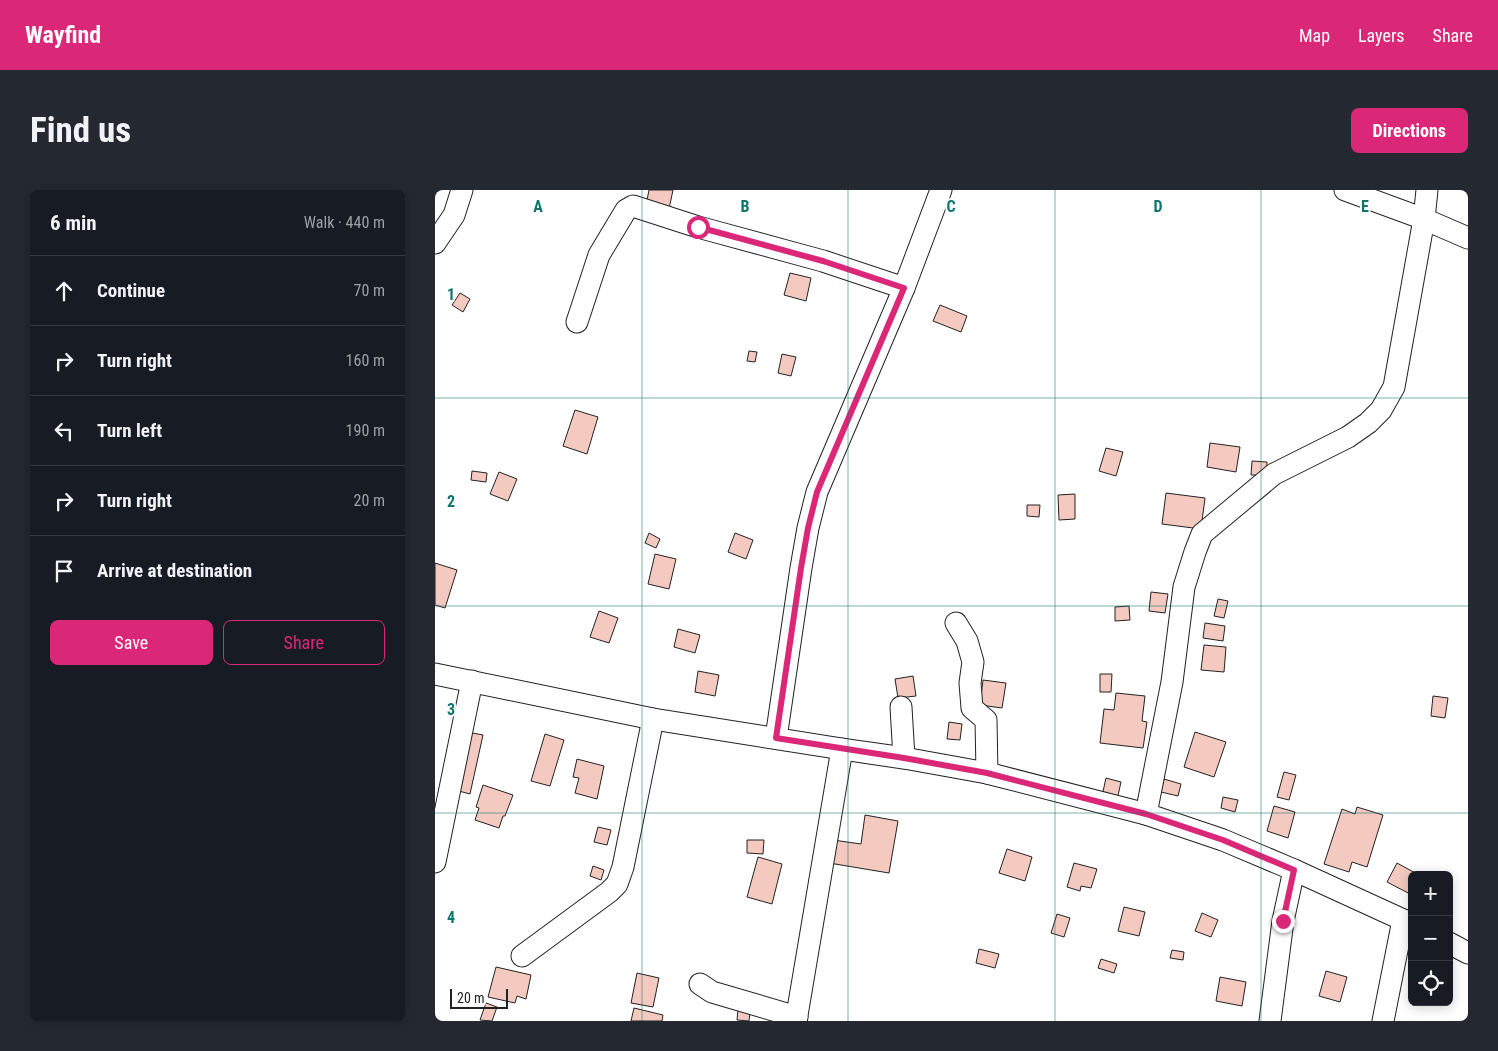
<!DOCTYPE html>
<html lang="en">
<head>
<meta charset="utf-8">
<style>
	body { margin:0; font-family:"Roboto Condensed",sans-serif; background:#242831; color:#f1f3f6 }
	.controls { position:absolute; right:15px; bottom:15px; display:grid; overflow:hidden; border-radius:8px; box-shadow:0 2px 12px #0003 }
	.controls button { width:45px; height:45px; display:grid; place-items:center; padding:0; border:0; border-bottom:1px solid #363941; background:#171b24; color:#f1f3f6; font:25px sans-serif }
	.scale { position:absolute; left:15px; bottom:12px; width:58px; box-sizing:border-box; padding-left:5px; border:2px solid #222; border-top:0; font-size:14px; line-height:18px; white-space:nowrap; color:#222; -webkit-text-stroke:4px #fff; paint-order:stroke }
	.stop { position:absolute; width:15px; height:15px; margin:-11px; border:4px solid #db2777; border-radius:50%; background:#fff }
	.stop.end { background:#db2777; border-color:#fff; box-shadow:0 1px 5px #0008 }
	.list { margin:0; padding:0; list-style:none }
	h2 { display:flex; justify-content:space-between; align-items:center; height:65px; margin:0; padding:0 20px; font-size:21px }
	h2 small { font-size:16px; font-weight:400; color:#9ea1a6 }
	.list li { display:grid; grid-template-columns:32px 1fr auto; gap:15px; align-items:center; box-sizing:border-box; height:70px; padding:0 20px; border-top:1px solid #363941 }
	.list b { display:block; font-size:19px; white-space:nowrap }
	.list em { font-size:16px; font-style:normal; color:#9ea1a6 }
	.actions { display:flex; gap:10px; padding:15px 20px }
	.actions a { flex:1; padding:11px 0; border:1px solid #db2777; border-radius:8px; text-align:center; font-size:18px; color:#db2777 }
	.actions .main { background:#db2777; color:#fff }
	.icon { flex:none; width:28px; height:28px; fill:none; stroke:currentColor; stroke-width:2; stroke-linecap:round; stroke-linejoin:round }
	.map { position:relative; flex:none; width:1033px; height:831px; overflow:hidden; border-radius:8px }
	header { display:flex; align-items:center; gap:30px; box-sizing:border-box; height:70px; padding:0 25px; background:#db2777; color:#fff }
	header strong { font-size:24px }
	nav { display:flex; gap:28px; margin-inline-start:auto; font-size:18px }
	.intro { display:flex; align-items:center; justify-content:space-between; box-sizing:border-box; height:120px; padding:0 30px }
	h1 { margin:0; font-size:35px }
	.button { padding:12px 22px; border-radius:8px; background:#db2777; color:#fff; font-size:18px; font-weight:700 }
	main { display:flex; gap:30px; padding:0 30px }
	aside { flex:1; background:#171b24; border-radius:8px; box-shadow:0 2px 12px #0003 }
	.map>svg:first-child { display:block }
</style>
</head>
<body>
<header>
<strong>Wayfind</strong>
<nav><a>Map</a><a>Layers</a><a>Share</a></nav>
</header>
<div class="intro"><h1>Find us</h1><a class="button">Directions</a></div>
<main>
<aside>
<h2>6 min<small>Walk · 440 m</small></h2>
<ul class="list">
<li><svg class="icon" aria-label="ahead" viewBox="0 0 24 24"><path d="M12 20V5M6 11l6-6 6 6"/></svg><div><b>Continue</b></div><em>70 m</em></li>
<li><svg class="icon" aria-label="right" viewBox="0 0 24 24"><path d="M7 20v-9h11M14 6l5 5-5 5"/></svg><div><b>Turn right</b></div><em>160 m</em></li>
<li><svg class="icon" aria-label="left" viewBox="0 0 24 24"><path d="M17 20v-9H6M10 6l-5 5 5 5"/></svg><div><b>Turn left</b></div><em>190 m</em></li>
<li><svg class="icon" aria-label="right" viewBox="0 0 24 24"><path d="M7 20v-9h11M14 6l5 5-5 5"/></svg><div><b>Turn right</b></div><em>20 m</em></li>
<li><svg class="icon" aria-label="arrive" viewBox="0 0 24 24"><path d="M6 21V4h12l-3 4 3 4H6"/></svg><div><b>Arrive at destination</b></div></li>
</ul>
<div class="actions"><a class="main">Save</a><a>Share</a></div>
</aside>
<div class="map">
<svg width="1033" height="831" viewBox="0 0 1033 831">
	<rect width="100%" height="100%" fill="#fff"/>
	<g fill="#f3c9c0" stroke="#222">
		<polygon points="214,0 238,0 234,19 211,15"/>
		<polygon points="355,83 376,88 371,111 349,105"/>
		<polygon points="25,103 35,109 28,122 17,115"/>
		<polygon points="505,115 532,126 526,142 498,131"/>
		<polygon points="314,161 322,162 320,172 312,171"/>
		<polygon points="347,164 361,167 356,186 343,183"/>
		<polygon points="140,220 163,227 152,264 128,256"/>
		<polygon points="775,253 805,257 801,282 772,277"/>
		<polygon points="671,258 688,262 681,286 664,281"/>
		<polygon points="817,271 832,272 832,285 816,285"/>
		<polygon points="37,281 52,283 51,292 36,290"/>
		<polygon points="64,282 82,289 73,311 55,304"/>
		<polygon points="731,303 770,308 766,339 727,334"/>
		<polygon points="640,304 640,329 624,330 623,305"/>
		<polygon points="592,315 605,315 604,327 592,326"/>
		<polygon points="214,343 225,349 221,358 210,353"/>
		<polygon points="300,343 318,350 311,369 293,362"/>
		<polygon points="220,364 241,369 234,399 213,394"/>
		<polygon points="0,373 22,380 10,418 0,415"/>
		<polygon points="716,402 733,404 730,423 714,421"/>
		<polygon points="783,409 793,411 789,428 779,426"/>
		<polygon points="694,416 695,430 680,431 680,417"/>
		<polygon points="164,421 183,428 174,453 155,447"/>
		<polygon points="770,433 790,436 788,451 768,448"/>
		<polygon points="243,439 265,445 260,463 239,457"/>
		<polygon points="769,455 791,457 789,482 766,480"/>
		<polygon points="263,481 284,485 280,506 260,502"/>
		<polygon points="665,484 677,484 676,502 665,502"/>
		<polygon points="478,486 481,506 463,508 460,489"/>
		<polygon points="548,490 571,493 567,518 545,515"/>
		<polygon points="681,503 710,506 707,531 712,532 708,558 665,553 669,519 679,520"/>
		<polygon points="998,506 1013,508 1010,528 996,526"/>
		<polygon points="514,532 527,534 525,550 512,549"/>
		<polygon points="32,542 48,545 35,604 20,600"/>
		<polygon points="760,542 791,552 779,587 749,577"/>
		<polygon points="110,544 129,550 115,596 96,591"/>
		<polygon points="142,569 169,576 162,609 140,603 144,588 138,587"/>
		<polygon points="849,582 861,585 854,610 842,607"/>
		<polygon points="671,588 686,592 682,610 667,606"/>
		<polygon points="729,589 746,594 743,606 726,602"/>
		<polygon points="48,595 78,605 70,626 68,626 64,638 40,630 44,618 41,617"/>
		<polygon points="788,607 803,610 800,622 786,618"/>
		<polygon points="839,616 860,622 853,648 832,641"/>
		<polygon points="922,617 948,625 932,677 917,672 914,682 889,674 907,619 920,624"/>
		<polygon points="430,625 463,631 454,683 394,673 398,650 426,654"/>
		<polygon points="163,637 176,640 172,655 159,652"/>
		<polygon points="312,650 329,650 328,664 312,663"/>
		<polygon points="572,659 597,667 590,691 564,683"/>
		<polygon points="323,667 347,674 337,714 312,707"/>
		<polygon points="639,673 662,679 656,698 646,696 645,701 632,697"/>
		<polygon points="962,673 984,685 977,685 977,705 952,692"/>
		<polygon points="158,676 169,680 166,690 155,686"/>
		<polygon points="689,717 710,722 704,746 683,741"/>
		<polygon points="767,723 783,730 776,747 760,741"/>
		<polygon points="622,724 635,728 629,747 616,743"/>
		<polygon points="544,759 564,764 560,778 541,773"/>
		<polygon points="737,760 749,762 748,770 735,768"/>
		<polygon points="666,769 682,774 679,783 663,778"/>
		<polygon points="61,777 96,785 91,809 82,806 80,813 53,807"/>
		<polygon points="891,781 912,787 905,812 884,806"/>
		<polygon points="202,783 224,788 218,817 196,813"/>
		<polygon points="785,787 811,792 807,816 781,811"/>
		<polygon points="51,813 62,817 57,831 45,830"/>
		<polygon points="199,818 228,825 227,831 196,831"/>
		<polygon points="303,819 315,822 314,831 302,830"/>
	</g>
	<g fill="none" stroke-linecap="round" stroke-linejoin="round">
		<defs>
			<g id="minor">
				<polyline points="910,0 989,29 1033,48"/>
				<polyline points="0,53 19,25 27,0"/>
				<polyline points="142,132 164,65 191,20 198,16 263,37 388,71 469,98"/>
				<polyline points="521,433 532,451 538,472 535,493 537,518 551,530 552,583"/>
				<polyline points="0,484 218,529 407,559 469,568 552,583 711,624 788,650 859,680 977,734"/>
				<polyline points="466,517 469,568"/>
				<polyline points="341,548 366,378 373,338 382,302 469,98 506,0"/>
				<polyline points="711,624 737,492 749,397 760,362 767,344 839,284 913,247 933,233 946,220 959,197 989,29 992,0"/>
				<polyline points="0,672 37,491"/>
				<polyline points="1014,753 1033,763"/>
				<polyline points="87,766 174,702 182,694 188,677 218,529"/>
				<polyline points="265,794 277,802 362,827"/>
				<polyline points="361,831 407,559"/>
				<polyline points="835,831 848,731 859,680"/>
				<polyline points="948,831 968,730"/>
			</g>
		</defs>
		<use href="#minor" stroke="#222" stroke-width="23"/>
		<use href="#minor" stroke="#fff" stroke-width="21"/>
	</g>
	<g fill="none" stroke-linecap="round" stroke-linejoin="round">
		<polyline stroke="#db2777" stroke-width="6" points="263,37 388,71 469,98 382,302 373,338 366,378 341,548 469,568 552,583 711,624 788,650 859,680 848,731"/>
	</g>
	<path fill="none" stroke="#0f766e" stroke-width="1" stroke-opacity="0.55" d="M207,0v831M413,0v831M620,0v831M826,0v831M0,208h1033M0,416h1033M0,623h1033"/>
	<g font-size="16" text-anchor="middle" font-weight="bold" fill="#0f766e" stroke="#fff" stroke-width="4" stroke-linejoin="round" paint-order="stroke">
		<text x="103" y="22">A</text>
		<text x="310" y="22">B</text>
		<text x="516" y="22">C</text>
		<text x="723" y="22">D</text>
		<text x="930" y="22">E</text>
		<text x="16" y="110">1</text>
		<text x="16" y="317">2</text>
		<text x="16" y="525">3</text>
		<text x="16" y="733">4</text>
	</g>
</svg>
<div class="controls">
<button>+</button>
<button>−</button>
<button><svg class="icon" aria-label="locate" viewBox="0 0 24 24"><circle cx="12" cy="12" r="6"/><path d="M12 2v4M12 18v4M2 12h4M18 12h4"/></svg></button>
</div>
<div class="scale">20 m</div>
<div class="stop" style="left:263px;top:37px"></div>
<div class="stop end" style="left:848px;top:731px"></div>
</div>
</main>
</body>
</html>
